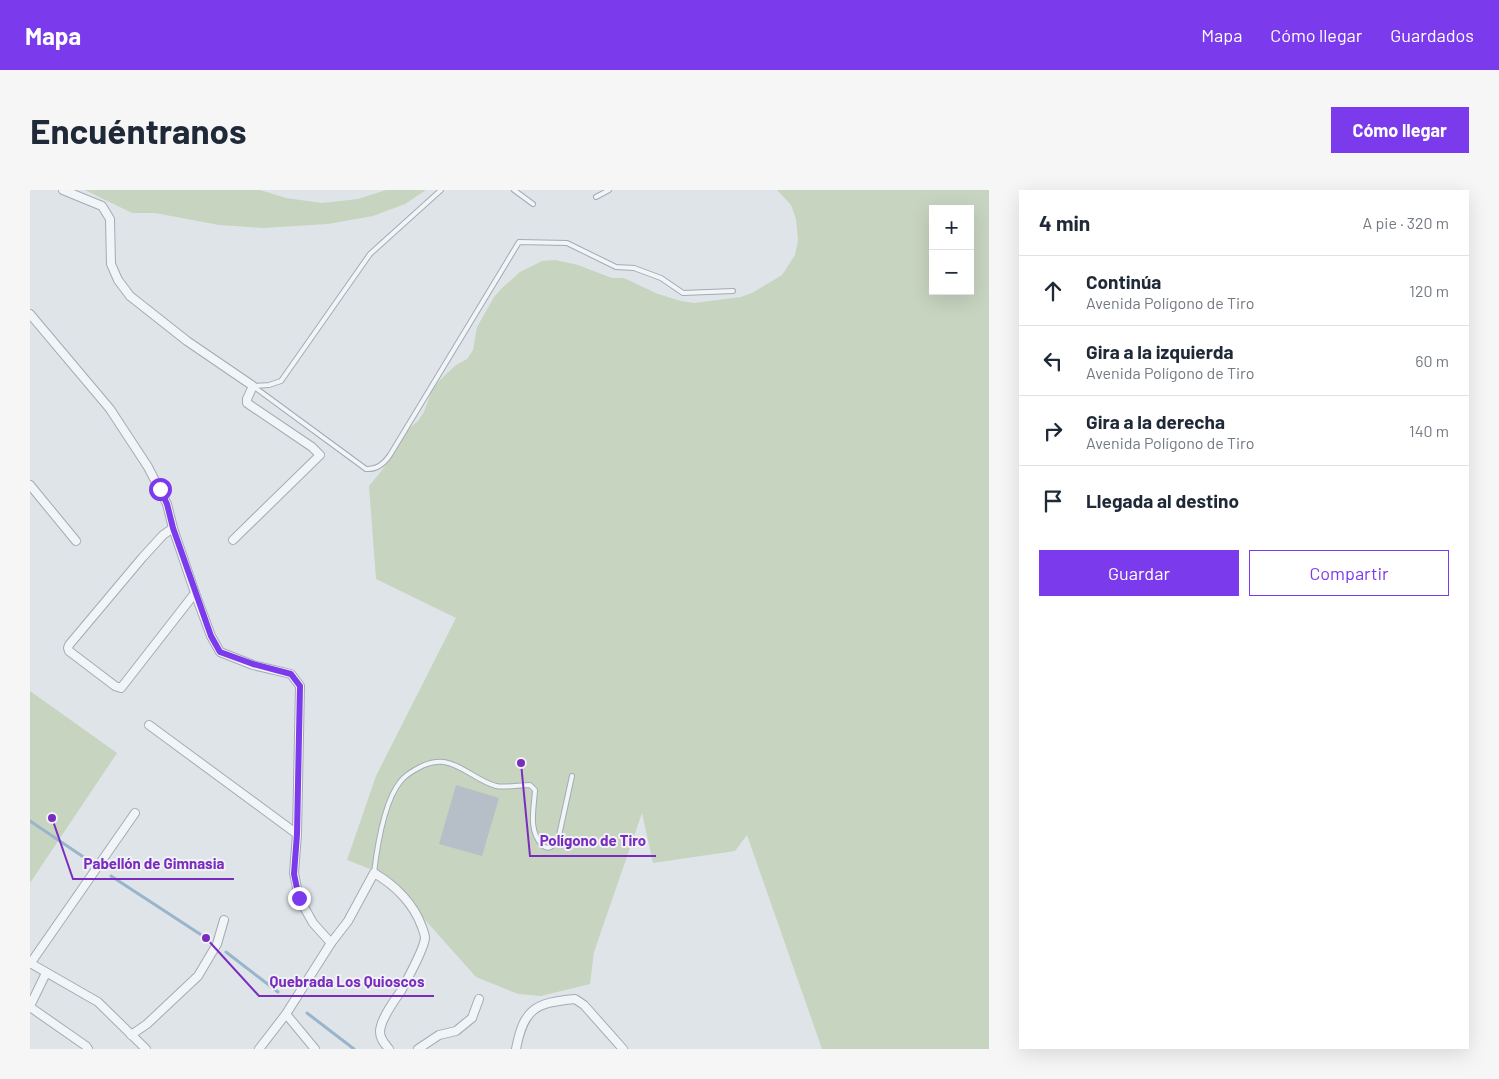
<!DOCTYPE html>
<html lang="es">
<head>
<meta charset="utf-8">
<style>
	body { margin:0; font-family:Barlow,sans-serif; background:#f6f6f7; color:#1f2937 }
	.controls { position:absolute; right:15px; top:15px; display:grid; overflow:hidden; border-radius:0px; box-shadow:0 5px 20px #0002 }
	.controls button { width:45px; height:45px; display:grid; place-items:center; padding:0; border:0; border-bottom:1px solid #e0e1e3; background:#fff; color:#1f2937; font:25px sans-serif }
	.stop { position:absolute; width:15px; height:15px; margin:-11px; border:4px solid #7c3aed; border-radius:50%; background:#fff }
	.stop.end { background:#7c3aed; border-color:#fff; box-shadow:0 1px 5px #0008 }
	.list { margin:0; padding:0; list-style:none }
	h2 { display:flex; justify-content:space-between; align-items:center; height:65px; margin:0; padding:0 20px; font-size:21px }
	h2 small { font-size:16px; font-weight:400; color:#747a83 }
	.list li { display:grid; grid-template-columns:32px 1fr auto; gap:15px; align-items:center; box-sizing:border-box; height:70px; padding:0 20px; border-top:1px solid #e0e1e3 }
	.list b { display:block; font-size:19px; white-space:nowrap }
	.list p { margin:0; font-size:16px; white-space:nowrap; color:#747a83 }
	.list em { font-size:16px; font-style:normal; color:#747a83 }
	.actions { display:flex; gap:10px; padding:15px 20px }
	.actions a { flex:1; padding:11px 0; border:1px solid #7c3aed; border-radius:0px; text-align:center; font-size:18px; color:#7c3aed }
	.actions .main { background:#7c3aed; color:#fff }
	.icon { flex:none; width:28px; height:28px; fill:none; stroke:currentColor; stroke-width:2; stroke-linecap:round; stroke-linejoin:round }
	.map { position:relative; flex:none; width:959px; height:859px; overflow:hidden; border-radius:0px }
	header { display:flex; align-items:center; gap:30px; box-sizing:border-box; height:70px; padding:0 25px; background:#7c3aed; color:#fff }
	header strong { font-size:24px }
	nav { display:flex; gap:28px; margin-inline-start:auto; font-size:18px }
	.intro { display:flex; align-items:center; justify-content:space-between; box-sizing:border-box; height:120px; padding:0 30px }
	h1 { margin:0; font-size:35px }
	.button { padding:12px 22px; border-radius:0px; background:#7c3aed; color:#fff; font-size:18px; font-weight:700 }
	main { display:flex; gap:30px; padding:0 30px }
	aside { flex:1; background:#fff; border-radius:0px; box-shadow:0 5px 20px #0002 }
	.map>svg:first-child { display:block }
</style>
</head>
<body>
<header>
<strong>Mapa</strong>
<nav><a>Mapa</a><a>Cómo llegar</a><a>Guardados</a></nav>
</header>
<div class="intro"><h1>Encuéntranos</h1><a class="button">Cómo llegar</a></div>
<main>
<div class="map">
<svg width="959" height="859" viewBox="0 0 959 859">
	<rect width="100%" height="100%" fill="#dfe4e9"/>
	<g fill="#c7d4c0" fill-rule="evenodd">
		<polygon points="55,0 230,0 256,8 292,13 328,9 356,0 396,0 375,14 343,26 298,34 233,38 189,35 125,23 102,23"/>
		<path d="M747,0h212v859h-167l-75,-214 -12,16 -82,12 -11,-50 -48,139 -4,32 -49,12 -23,-2 -42,-17 -91,-102 -38,-15 29,-84 80,-158 -80,-39 -7,-93 22,-27v-6l9,-17 18,-15 6,-9 8,-22 7,-9 17,-16 11,-6 6,-9 4,-23 17,-30 8,-9 18,-16 22,-11 13,-1 23,5 34,13h12l34,16 23,7 13,2 47,-6 11,-4 30,-18 13,-20 3,-15 -2,-21 -5,-14zM903,19h37v82h-37z"/>
		<polygon points="0,501 87,563 0,693"/>
	</g>
	<g fill="none" stroke-linecap="round" stroke-linejoin="round">
		<g stroke="#98b5cc" stroke-width="3">
			<polyline points="0,631 58,670"/>
			<polyline points="81,686 176,748"/>
			<polyline points="196,762 248,802"/>
			<polyline points="277,823 324,859"/>
		</g>
	</g>
	<polygon fill="#b6bec7" points="426,595 469,608 452,666 409,654"/>
	<g fill="none" stroke-linecap="round" stroke-linejoin="round">
		<defs>
			<g id="lane">
				<polyline points="484,0 503,14"/>
				<polyline points="566,7 579,0"/>
				<path d="M223,196l113,83c11,1 18,-5 24,-14l129,-213 48,1 49,24 18,1 27,10 22,15 50,-2"/>
				<polyline points="223,196 239,195 251,191 340,64 411,0"/>
				<path d="M344,683c3,-25 10,-71 26,-91 5,-7 14,-12 22,-16 7,-3 13,-5 22,-4 19,3 33,19 52,24 8,2 24,-1 34,-1l5,5c-1,19 -7,40 7,55 7,6 11,1 16,-5l14,-64"/>
			</g>
			<g id="street">
				<polyline points="33,0 72,16 80,29 81,74 88,90 100,106 157,151 223,196 217,209 217,213 282,257 290,265 203,350"/>
				<polyline points="0,124 80,219 118,277 137,314 143,338 165,403 181,446 190,462 223,475 261,484 270,496 267,644 264,683 269,708 283,733 301,753 256,824 229,859"/>
				<polyline points="0,295 46,351"/>
				<polyline points="143,338 133,345 112,368 39,455 38,458 39,461 85,496 91,498 165,403"/>
				<polyline points="119,535 267,644"/>
				<path d="M301,753l17,-22 26,-48c21,12 40,31 48,54 1,3 3,8 3,11 -1,11 -18,42 -24,53 -7,10 -21,29 -21,41 0,7 5,12 9,17"/>
				<polyline points="0,773 68,812 116,859"/>
				<polyline points="0,774 105,623"/>
				<polyline points="0,816 16,783"/>
				<polyline points="0,817 56,856 58,859"/>
				<polyline points="256,824 285,859"/>
				<polyline points="101,845 117,834 168,786 187,754 194,730"/>
				<polyline points="388,859 409,845 426,841 442,828 449,809"/>
				<path d="M486,859c8,-41 19,-46 59,-50l9,6 39,44"/>
			</g>
		</defs>
		<use href="#lane" stroke="#a4abb4" stroke-width="6"/>
		<use href="#street" stroke="#a4abb4" stroke-width="10"/>
		<use href="#lane" stroke="#f2f5f7" stroke-width="4"/>
		<use href="#street" stroke="#f2f5f7" stroke-width="8"/>
	</g>
	<g fill="none" stroke-linecap="round" stroke-linejoin="round">
		<polyline stroke="#7c3aed" stroke-width="6" points="130,299 137,314 143,338 181,446 190,462 223,474 261,484 270,496 267,644 264,684 269,708"/>
	</g>
	<path fill="none" stroke="#7b2cbf" stroke-width="2" d="M491 573L500 666H626M22 628L43 689H204M176 748L229 806H404"/>
	<g fill="#7b2cbf" stroke="#eff3f7" stroke-width="2">
		<circle cx="491" cy="573" r="5"/>
		<circle cx="22" cy="628" r="5"/>
		<circle cx="176" cy="748" r="5"/>
	</g>
	<g font-size="15" text-anchor="middle" font-weight="bold" fill="#7b2cbf" stroke="#eff3f7" stroke-width="4" stroke-linejoin="round" paint-order="stroke">
		<text x="563" y="656">Polígono de Tiro</text>
		<text x="124" y="679">Pabellón de Gimnasia</text>
		<text x="317" y="797">Quebrada Los Quioscos</text>
	</g>
</svg>
<div class="controls">
<button>+</button>
<button>−</button>
</div>
<div class="stop" style="left:130px;top:299px"></div>
<div class="stop end" style="left:269px;top:708px"></div>
</div>
<aside>
<h2>4 min<small>A pie · 320 m</small></h2>
<ul class="list">
<li><svg class="icon" aria-label="ahead" viewBox="0 0 24 24"><path d="M12 20V5M6 11l6-6 6 6"/></svg><div><b>Continúa</b><p>Avenida Polígono de Tiro</p></div><em>120 m</em></li>
<li><svg class="icon" aria-label="left" viewBox="0 0 24 24"><path d="M17 20v-9H6M10 6l-5 5 5 5"/></svg><div><b>Gira a la izquierda</b><p>Avenida Polígono de Tiro</p></div><em>60 m</em></li>
<li><svg class="icon" aria-label="right" viewBox="0 0 24 24"><path d="M7 20v-9h11M14 6l5 5-5 5"/></svg><div><b>Gira a la derecha</b><p>Avenida Polígono de Tiro</p></div><em>140 m</em></li>
<li><svg class="icon" aria-label="arrive" viewBox="0 0 24 24"><path d="M6 21V4h12l-3 4 3 4H6"/></svg><div><b>Llegada al destino</b></div></li>
</ul>
<div class="actions"><a class="main">Guardar</a><a>Compartir</a></div>
</aside>
</main>
</body>
</html>
